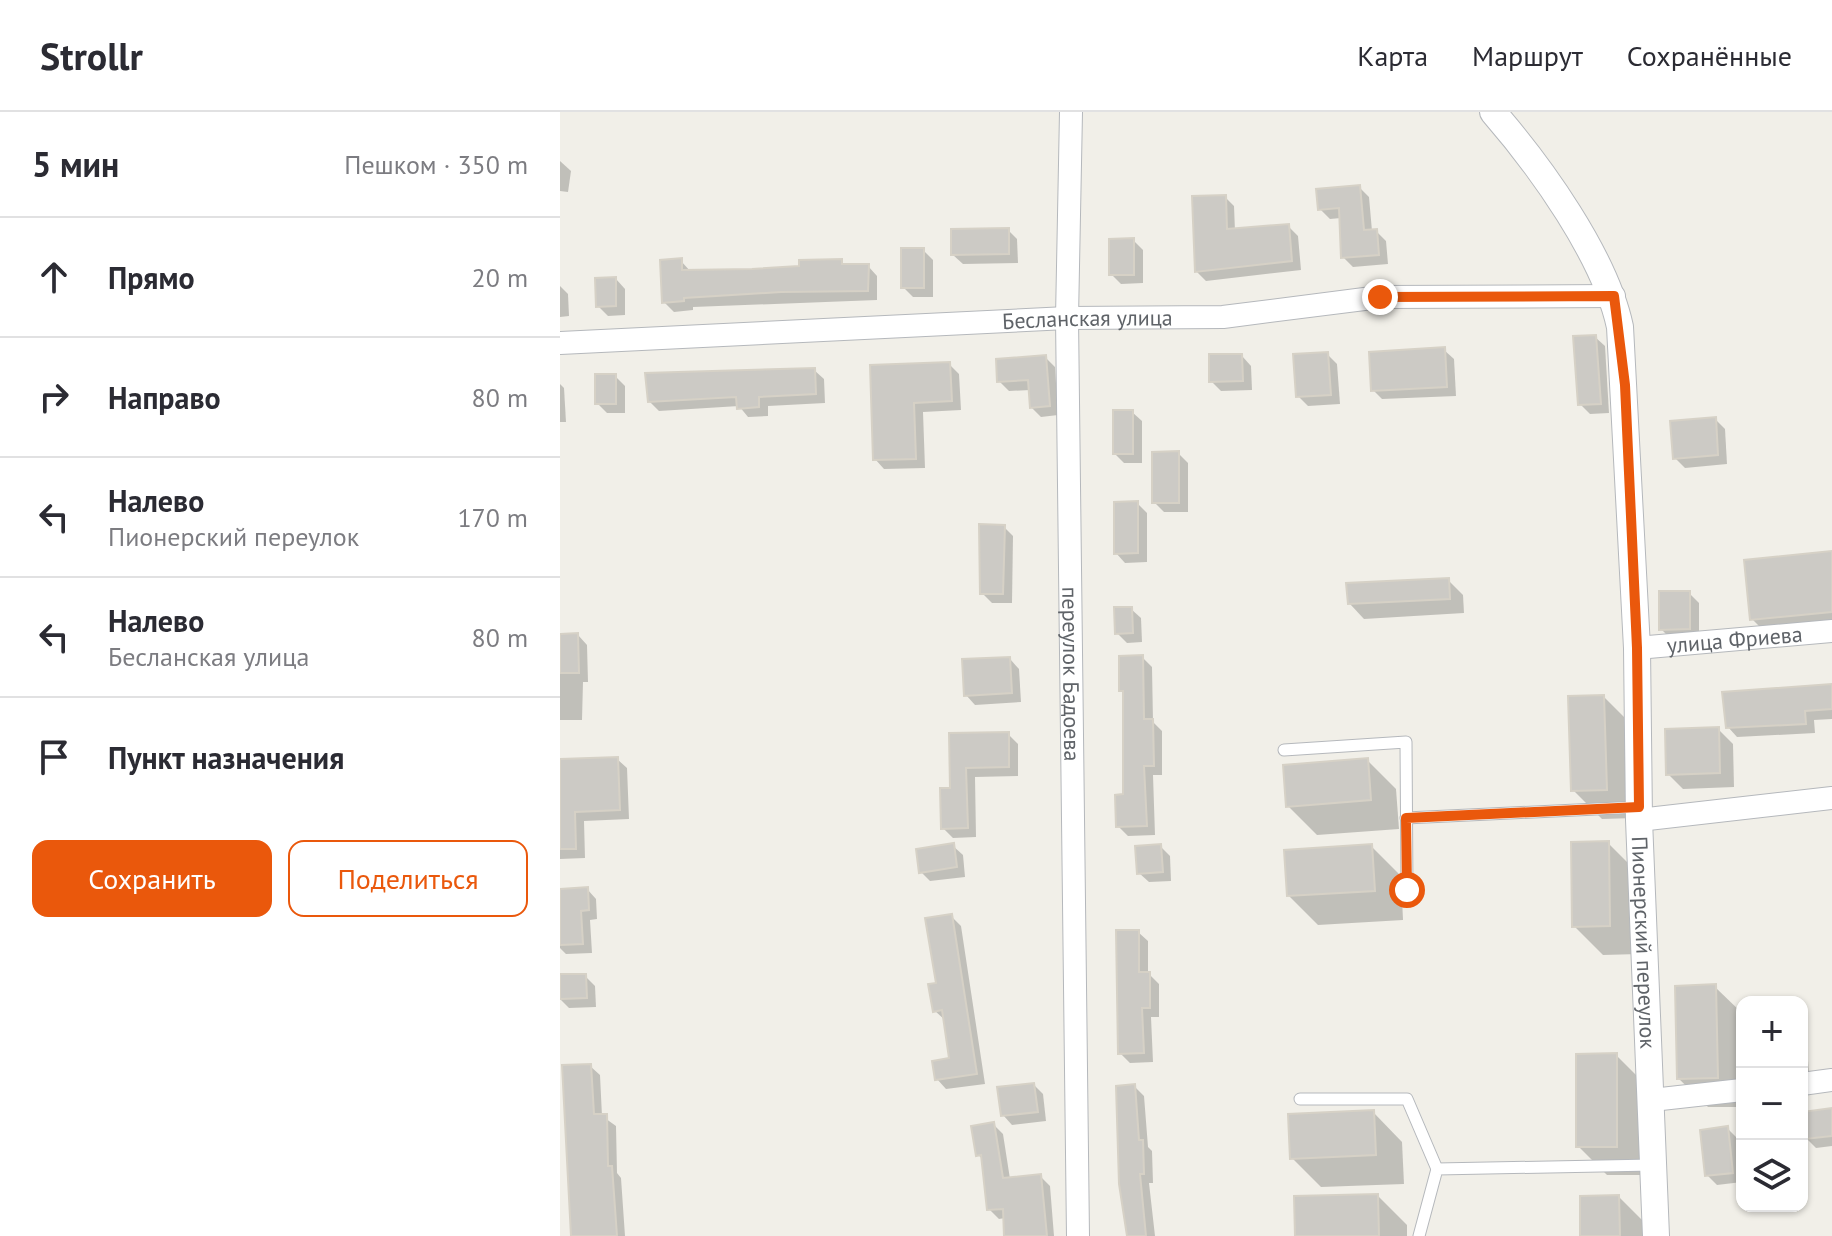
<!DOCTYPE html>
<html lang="ru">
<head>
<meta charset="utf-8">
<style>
	body { margin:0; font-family:"PT Sans",sans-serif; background:#f7f7f7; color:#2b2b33 }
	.controls { position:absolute; right:24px; bottom:24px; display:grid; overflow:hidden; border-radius:16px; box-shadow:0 2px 6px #0004 }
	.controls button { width:72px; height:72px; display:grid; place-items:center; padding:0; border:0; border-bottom:2px solid #e1e1e2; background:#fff; color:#2b2b33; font:40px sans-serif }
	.stop { position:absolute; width:24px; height:24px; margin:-18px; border:6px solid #ea580c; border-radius:50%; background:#fff }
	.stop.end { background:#ea580c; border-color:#fff; box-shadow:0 2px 8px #0008 }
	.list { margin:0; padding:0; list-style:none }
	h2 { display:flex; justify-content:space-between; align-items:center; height:104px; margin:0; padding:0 32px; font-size:34px }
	h2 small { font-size:26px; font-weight:400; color:#7c7c81 }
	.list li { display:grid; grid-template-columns:52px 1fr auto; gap:24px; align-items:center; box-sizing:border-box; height:120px; padding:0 32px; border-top:2px solid #e1e1e2 }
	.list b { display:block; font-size:30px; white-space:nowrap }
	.list p { margin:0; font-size:26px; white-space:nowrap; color:#7c7c81 }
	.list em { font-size:26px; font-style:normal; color:#7c7c81 }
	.actions { display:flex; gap:16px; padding:24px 32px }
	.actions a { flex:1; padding:18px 0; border:2px solid #ea580c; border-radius:16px; text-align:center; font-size:28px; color:#ea580c }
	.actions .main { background:#ea580c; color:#fff }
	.icon { flex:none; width:44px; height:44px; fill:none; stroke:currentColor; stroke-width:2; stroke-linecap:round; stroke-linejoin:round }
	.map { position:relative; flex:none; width:1272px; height:1124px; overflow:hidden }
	header { display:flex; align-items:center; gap:48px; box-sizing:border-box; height:112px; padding:0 40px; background:#fff; border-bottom:2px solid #e1e1e2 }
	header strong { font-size:38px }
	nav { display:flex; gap:44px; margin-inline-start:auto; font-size:28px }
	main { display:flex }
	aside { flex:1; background:#fff }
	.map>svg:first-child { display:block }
</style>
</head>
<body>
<header>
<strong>Strollr</strong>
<nav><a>Карта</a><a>Маршрут</a><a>Сохранённые</a></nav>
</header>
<main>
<aside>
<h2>5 мин<small>Пешком · 350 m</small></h2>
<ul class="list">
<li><svg class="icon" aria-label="ahead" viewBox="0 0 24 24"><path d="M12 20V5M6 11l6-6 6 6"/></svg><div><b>Прямо</b></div><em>20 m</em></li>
<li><svg class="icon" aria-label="right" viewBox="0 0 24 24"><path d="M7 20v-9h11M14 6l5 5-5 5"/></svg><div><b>Направо</b></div><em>80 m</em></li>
<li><svg class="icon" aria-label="left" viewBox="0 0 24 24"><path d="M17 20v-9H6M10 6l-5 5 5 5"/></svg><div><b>Налево</b><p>Пионерский переулок</p></div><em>170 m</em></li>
<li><svg class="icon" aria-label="left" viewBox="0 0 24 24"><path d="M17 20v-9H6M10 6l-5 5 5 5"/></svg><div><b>Налево</b><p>Бесланская улица</p></div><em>80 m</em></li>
<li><svg class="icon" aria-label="arrive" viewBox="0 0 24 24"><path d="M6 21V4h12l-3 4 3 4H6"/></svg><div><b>Пункт назначения</b></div></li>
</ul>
<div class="actions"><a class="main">Сохранить</a><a>Поделиться</a></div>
</aside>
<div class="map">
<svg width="1272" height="1124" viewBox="0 0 1272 1124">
	<rect width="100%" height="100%" fill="#f1efe8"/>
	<g fill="#0003">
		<polygon points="0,49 11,59 8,80 0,79"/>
		<polygon points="799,75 809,85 812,119 816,119 826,129 828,152 793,155 783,145 781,106 770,107 760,97"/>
		<polygon points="665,85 674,94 675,119 728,114 738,124 741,158 646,169 637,160"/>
		<polygon points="448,118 457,127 458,151 403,152 393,143"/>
		<polygon points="573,128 583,138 583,171 561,172 551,162"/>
		<polygon points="363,138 373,148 373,185 353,185 343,175"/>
		<polygon points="121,149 131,160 241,156 281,149 286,154 308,154 317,164 317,188 133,195 133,198 114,200 104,190"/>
		<polygon points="56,167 65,177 65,203 48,204 38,194"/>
		<polygon points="0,174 8,182 9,204 0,205"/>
		<polygon points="1035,225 1045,234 1049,301 1030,302 1020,292"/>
		<polygon points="884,238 894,247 896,284 822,287 813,278"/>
		<polygon points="767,242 777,252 780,292 748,294 738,284"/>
		<polygon points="682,244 691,254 692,278 661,279 651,269"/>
		<polygon points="485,245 495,255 498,303 481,305 471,295 470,278 449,279 439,269"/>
		<polygon points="389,252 399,262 401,298 363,300 365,356 324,357 315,347 312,255"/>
		<polygon points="254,258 264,267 265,291 208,294 208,304 188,305 179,294 99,299 89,289"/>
		<polygon points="55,264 65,274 65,301 47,301 37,291"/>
		<polygon points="0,272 4,276 6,310 0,310"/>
		<polygon points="572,300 582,309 582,351 564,351 555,342"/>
		<polygon points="1155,307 1165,317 1167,352 1125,356 1115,346"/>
		<polygon points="618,341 628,351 628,400 604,400 594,390"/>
		<polygon points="577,391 587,401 587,450 565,451 556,441"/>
		<polygon points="444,415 453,424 452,491 432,491 422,481"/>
		<polygon points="1272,441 1272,521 1212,527 1192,507"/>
		<polygon points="888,468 903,483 904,501 804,507 790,492"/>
		<polygon points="1129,481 1139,491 1139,526 1111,527 1101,517"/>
		<polygon points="571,497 581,506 582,530 567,531 557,521"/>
		<polygon points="18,523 27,533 28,570 23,570 22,608 0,608 0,524"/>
		<polygon points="582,545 592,555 593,610 602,619 602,663 593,663 595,723 568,724 558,714 565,684 565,582 561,578"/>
		<polygon points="450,547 459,557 461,590 415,593 406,583"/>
		<polygon points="1272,573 1272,607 1254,608 1255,621 1177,625 1168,615"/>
		<polygon points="1044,585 1073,614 1075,706 1042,707 1013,678"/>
		<polygon points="1158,617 1173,632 1174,675 1123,677 1108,662"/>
		<polygon points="448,622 458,632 458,664 415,665 416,725 393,726 383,716 392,678 391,623"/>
		<polygon points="57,647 67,656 69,707 24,709 25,746 0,747 0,649"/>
		<polygon points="807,648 836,677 839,717 757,723 728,694"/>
		<polygon points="1048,731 1077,760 1079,842 1043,843 1014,814"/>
		<polygon points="393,734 403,743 405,765 370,769 361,760"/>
		<polygon points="600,734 610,744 611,769 589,770 579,761"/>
		<polygon points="812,735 841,764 843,808 758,813 729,784"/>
		<polygon points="27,777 36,787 37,807 30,808 32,841 6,842 0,836 0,779"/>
		<polygon points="391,804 401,814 425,972 386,977 377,967 391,948 385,908 375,899"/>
		<polygon points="578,820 588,829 588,861 599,872 599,905 591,905 593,950 570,951 560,941"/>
		<polygon points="0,864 25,864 35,874 36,895 9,896 0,887"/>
		<polygon points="1155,875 1182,901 1182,995 1148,995 1118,966"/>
		<polygon points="1242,932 1247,936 1249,961 1242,961"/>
		<polygon points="1056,943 1085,972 1086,1063 1047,1063 1018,1034"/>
		<polygon points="30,954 40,963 42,1004 56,1014 57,1061 61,1066 65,1124 13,1124"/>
		<polygon points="474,973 483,982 486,1009 452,1013 443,1003"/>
		<polygon points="574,974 584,984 588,1035 592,1039 593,1071 589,1071 595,1124 567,1124"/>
		<polygon points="813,1000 842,1030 844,1072 761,1075 732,1046"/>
		<polygon points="1272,1000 1272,1034 1256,1036 1246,1026"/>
		<polygon points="433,1012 443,1022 450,1067 480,1064 490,1074 494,1124 446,1124 445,1106 439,1107 429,1097 424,1048 418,1043"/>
		<polygon points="1167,1016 1177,1026 1182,1070 1157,1073 1147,1063"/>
		<polygon points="818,1084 847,1113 847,1124 737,1124"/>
		<polygon points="1059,1085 1088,1114 1088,1124 1022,1124"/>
	</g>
	<g fill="#cccac5" stroke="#d6d1c6" stroke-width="2">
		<polygon points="800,73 804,118 817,117 819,143 781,146 779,96 758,98 756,77"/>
		<polygon points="666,83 667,117 729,112 732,149 635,160 632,84"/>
		<polygon points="449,116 449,142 391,143 391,117"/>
		<polygon points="574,126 574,163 549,163 549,127"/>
		<rect x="341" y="136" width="23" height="40"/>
		<polygon points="122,146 122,158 192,157 239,154 239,148 282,147 282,152 309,152 308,179 221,180 124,186 124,189 102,191 100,148"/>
		<polygon points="56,165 56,194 36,195 35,166"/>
		<polygon points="1036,223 1041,292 1018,293 1013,224"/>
		<polygon points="885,235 887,275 811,279 809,240"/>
		<polygon points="768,240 771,283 736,285 733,242"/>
		<polygon points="649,242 682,242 683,269 649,270"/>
		<polygon points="486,243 490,294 470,296 468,268 437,270 436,247"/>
		<polygon points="390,250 392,289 354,291 356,347 313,348 310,253"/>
		<polygon points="255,256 256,282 199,285 199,295 177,297 176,285 88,290 85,261"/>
		<rect x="35" y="262" width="21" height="30"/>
		<rect x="553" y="298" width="20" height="44"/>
		<polygon points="1156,305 1158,343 1113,347 1110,309"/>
		<polygon points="619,339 619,391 592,391 592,340"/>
		<polygon points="578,389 578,441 554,442 554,390"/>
		<polygon points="419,412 445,413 443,482 420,482"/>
		<polygon points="1272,439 1272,500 1190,508 1184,448"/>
		<polygon points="889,466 890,487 788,492 786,471"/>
		<polygon points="1099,479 1130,479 1130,517 1099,518"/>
		<polygon points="554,495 572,495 573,521 555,522"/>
		<polygon points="18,521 19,561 0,561 0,522"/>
		<polygon points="583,543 584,607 593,607 594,654 584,654 587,714 556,715 555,683 563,682 563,579 559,579 559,544"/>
		<polygon points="450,545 452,581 404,584 402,547"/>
		<polygon points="1272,572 1272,597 1245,599 1246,612 1166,616 1162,580"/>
		<polygon points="1044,583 1047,678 1011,679 1008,584"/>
		<polygon points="1159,615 1160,661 1106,663 1105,617"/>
		<polygon points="449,620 449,655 406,656 408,716 381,717 380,676 390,676 389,621"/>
		<polygon points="58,645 60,698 15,700 16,737 0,737 0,647"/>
		<polygon points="808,646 811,688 726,695 723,653"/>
		<polygon points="1049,729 1050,814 1012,815 1011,730"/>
		<polygon points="394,731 397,755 359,761 356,737"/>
		<polygon points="601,732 603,760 577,762 575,734"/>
		<polygon points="812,732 815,779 727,784 724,738"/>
		<polygon points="28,775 29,798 21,799 23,832 0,833 0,777"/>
		<polygon points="392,802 417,962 375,968 372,949 389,946 382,898 373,900 368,872 376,871 365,806"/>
		<polygon points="556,818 579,818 579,860 590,860 590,896 582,896 584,941 558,942"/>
		<polygon points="0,862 26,862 27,886 0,887"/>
		<polygon points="1156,872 1158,966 1117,967 1115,874"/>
		<polygon points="1057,941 1057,1035 1016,1035 1016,942"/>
		<polygon points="31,952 34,1002 47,1002 48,1054 52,1054 57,1124 11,1124 2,953"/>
		<polygon points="474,971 478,1000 441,1004 437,975"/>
		<polygon points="575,972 579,1028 583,1028 584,1062 580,1062 586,1124 567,1124 559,1072 556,974"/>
		<polygon points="1272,996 1272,1024 1245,1027 1242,1000"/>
		<polygon points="814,998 816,1043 730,1047 728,1002"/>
		<polygon points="434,1010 443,1066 481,1062 487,1124 444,1124 443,1097 427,1098 421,1043 416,1044 411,1014"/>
		<polygon points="1168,1014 1173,1061 1145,1064 1140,1018"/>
		<polygon points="818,1082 819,1124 735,1124 734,1084"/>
		<polygon points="1059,1083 1060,1124 1020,1124 1020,1084"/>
	</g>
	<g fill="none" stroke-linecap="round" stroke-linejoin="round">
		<defs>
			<g id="service">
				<polyline points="724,638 846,630 847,778"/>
				<polyline points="846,706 1078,695"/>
				<polyline points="740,987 847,987 877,1057"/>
				<polyline points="859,1124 877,1057 1093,1053"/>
			</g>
			<g id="minor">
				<path id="s1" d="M511,0l-4,206 11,918"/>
				<path id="s2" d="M0,231l507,-25 156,-1 157,-20 234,-1"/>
				<path id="s3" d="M1077,536l195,-17"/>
				<polyline points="1079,708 1272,686"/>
				<polyline points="1242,972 1272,968"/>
				<polyline points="1092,988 1182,978"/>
			</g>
			<g id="tertiary">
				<path id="s4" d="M933,0c47,54 112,144 127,215l17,321 2,172 17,416"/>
			</g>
		</defs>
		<use href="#service" stroke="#b5b8bc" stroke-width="13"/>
		<use href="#minor" stroke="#b5b8bc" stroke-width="24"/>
		<use href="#tertiary" stroke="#b5b8bc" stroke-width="28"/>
		<use href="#service" stroke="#fff" stroke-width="11"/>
		<use href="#minor" stroke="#fff" stroke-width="22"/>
		<use href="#tertiary" stroke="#fff" stroke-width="26"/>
	</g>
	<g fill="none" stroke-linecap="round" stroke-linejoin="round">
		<polyline stroke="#ea580c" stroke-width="10" points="820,185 1054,184 1065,273 1077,536 1079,695 846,706 847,778"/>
	</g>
	<g text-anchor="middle" stroke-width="6" stroke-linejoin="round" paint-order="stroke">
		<g font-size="22" fill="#5f6368" stroke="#fff">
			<text dy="8" stroke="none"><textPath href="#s2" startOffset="528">Бесланская улица</textPath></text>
			<text dy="8" stroke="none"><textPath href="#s3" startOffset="98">улица Фриева</textPath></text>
			<text dy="8" stroke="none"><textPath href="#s1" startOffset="562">переулок Бадоева</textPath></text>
			<text dy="8" stroke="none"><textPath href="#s4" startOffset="868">Пионерский переулок</textPath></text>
		</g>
	</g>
</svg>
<div class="controls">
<button>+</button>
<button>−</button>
<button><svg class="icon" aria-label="layers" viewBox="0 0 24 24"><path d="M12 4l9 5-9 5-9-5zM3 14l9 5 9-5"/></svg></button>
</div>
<div class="stop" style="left:847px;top:778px"></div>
<div class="stop end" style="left:820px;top:185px"></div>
</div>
</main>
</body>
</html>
